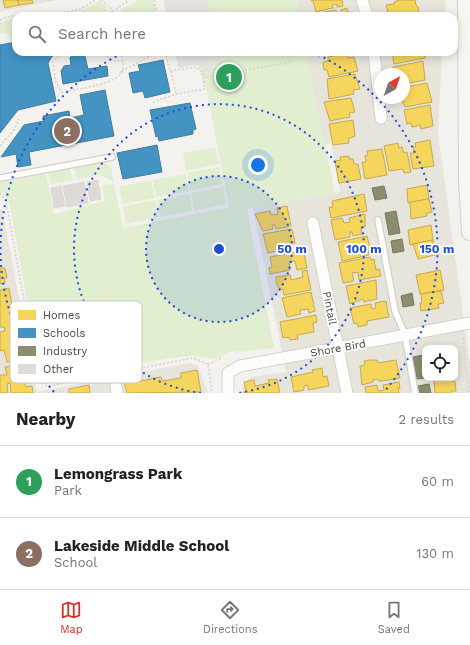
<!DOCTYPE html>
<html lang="en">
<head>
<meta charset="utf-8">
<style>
	body { margin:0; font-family:"Work Sans",sans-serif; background:#f6f6f6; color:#222 }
	.controls { position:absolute; right:12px; bottom:12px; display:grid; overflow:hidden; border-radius:8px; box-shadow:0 2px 10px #0003 }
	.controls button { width:36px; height:36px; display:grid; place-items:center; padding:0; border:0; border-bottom:1px solid #e0e0e0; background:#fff; color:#222; font:20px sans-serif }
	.compass { position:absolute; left:374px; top:68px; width:36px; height:36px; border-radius:50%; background:#fff; box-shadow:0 2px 10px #0003; rotate:40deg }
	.you { position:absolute; left:258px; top:165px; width:14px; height:14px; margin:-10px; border:3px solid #fff; border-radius:50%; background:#1a73e8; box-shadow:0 0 0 6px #1a73e833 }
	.badge { display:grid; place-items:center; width:26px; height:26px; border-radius:50%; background:#d93025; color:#fff; font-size:13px; font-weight:700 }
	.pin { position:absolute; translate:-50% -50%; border:2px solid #fff; box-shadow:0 1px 4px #0006 }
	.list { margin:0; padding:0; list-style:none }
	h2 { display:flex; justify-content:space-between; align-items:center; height:52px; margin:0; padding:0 16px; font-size:17px }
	h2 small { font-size:13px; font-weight:400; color:#767676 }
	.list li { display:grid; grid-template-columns:26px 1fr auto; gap:12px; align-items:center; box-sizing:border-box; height:72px; padding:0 16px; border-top:1px solid #e0e0e0 }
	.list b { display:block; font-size:15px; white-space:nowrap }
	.list p { margin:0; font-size:13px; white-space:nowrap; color:#767676 }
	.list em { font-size:13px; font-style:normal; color:#767676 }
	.icon { flex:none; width:22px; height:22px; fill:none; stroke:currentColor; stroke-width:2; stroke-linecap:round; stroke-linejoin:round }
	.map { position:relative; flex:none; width:470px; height:393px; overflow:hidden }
	.search { position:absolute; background:#fff; box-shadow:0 2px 10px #0003; left:12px; right:12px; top:12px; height:44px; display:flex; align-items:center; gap:10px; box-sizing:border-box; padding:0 14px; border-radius:12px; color:#767676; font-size:15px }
	.sheet { height:196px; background:#fff }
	nav { display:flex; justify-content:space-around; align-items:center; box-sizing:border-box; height:56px; border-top:1px solid #e0e0e0; background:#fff; font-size:11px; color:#767676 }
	nav a { display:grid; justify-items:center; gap:2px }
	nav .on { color:#d93025 }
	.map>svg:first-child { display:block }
</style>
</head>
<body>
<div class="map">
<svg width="470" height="393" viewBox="0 0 470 393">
	<rect width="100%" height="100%" fill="#f4f2ee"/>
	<g fill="#e7e4dc" fill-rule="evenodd">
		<polygon points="0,0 57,0 0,12"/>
		<polygon points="297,0 445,0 446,6 445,16 300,16"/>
		<path d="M306,52h136l-4,81 32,232v28h-227l-1,-6 8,-10 36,-5 -33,-164 87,-16 -9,-49 -11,3zM380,74h24v24h-24zM425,348h30v30h-30z"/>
		<polygon points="0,209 2,209 37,392 190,363 198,366 208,393 0,393"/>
	</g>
	<g fill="#e1eecf">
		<polygon points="138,0 153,0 156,16 118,16 122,9"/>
		<polygon points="188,0 297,0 300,16 191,16"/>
		<polygon points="99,1 106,6 107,13 104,16 24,16 74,13 85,9"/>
		<path d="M16,17v21l-4,1c-3,-5 -7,-8 -12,-5v-12z"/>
		<polygon points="197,52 306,52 335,193 247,209 274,348 230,352 215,359 193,356 169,358 45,383 41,376 9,202 0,190 0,181 4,182 46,174 54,214 105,201 102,186 114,184 123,228 229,207 206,86 204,86"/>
		<polygon points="215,147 219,164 186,171 183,153"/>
		<polygon points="103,162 111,167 114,182 100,175 77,179 74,168"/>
		<polygon points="219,167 222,184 190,191 187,173"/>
		<polygon points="70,169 73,180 51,184 48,173"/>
		<polygon points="185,174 189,191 156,197 153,180"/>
		<polygon points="151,180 155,198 123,204 119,187"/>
		<polygon points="223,187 226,204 194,211 191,193"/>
		<polygon points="189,194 192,211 160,217 157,200"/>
		<polygon points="155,200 158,217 126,224 123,206"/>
	</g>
	<g fill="#e6e3df">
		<polygon points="164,0 207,0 211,16 166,16"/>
		<polygon points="175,52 219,52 221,60 211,61 214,68 206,75 198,65 178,68"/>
	</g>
	<g fill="#f6d55c" stroke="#c3aa52">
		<polygon points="3,0 18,0 19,5 5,8"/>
		<polygon points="18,0 32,0 33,3 19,5"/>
		<polygon points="311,0 342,0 343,6 337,7 337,4 332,5 333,8 316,12 313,1"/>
		<polygon points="399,0 415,0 416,5 418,7 419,14 389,16 386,5 394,4 394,2"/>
		<polygon points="347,8 349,16 320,16 320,13 336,10 337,15 342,14 341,10"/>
		<polygon points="392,52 424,52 425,58 394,64"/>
		<polygon points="347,53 348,58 354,57 358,71 329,77 327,70 324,70 323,62 328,61 328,57"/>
		<polygon points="423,61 425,80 410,83 409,80 405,81 404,74 394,74 393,67"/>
		<polygon points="355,74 360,89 353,90 354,94 329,99 327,79"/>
		<polygon points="427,83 432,102 405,107 401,98 404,98 404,92 408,91 407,87"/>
		<polygon points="351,98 355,112 349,113 350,117 330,121 324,102"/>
		<polygon points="430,105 433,126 421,129 420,125 412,127 411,123 407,124 404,110"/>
		<polygon points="353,120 355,136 348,139 349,143 333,145 329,124"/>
		<polygon points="430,140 434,166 413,169 410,153 414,153 413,147 416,147 415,143"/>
		<polygon points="398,143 399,148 402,147 404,153 407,152 411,172 404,173 403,169 389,171 384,146"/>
		<polygon points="382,149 387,175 365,179 362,162 366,162 365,156 368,155 367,151"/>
		<polygon points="349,156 349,159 353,159 354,164 358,164 361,179 339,183 335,161 341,160 340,157"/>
		<polygon points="427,185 429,199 408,203 407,189"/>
		<polygon points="364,194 367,211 331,218 329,207 333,207 332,201"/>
		<polygon points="429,199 432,212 427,213 427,216 411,219 410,202"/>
		<polygon points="287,206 291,226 276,229 275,225 272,225 273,229 263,231 255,214 270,211 271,215 278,214 277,208"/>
		<polygon points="365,214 365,227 361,228 362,234 353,236 352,232 350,232 350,237 335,240 331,220 342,218 344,223 350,222 349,218"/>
		<polygon points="431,225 433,240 410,245 408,230"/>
		<polygon points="292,229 295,243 289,244 290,249 284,250 283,246 280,247 281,250 268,253 263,234"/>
		<polygon points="367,236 370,248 368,249 369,255 342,261 338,242"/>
		<polygon points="433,240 434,245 437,244 439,254 418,259 413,244"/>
		<polygon points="303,248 307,268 297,270 295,261 289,262 290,270 270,274 269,268 272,267 270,257 296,252 295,250"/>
		<polygon points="370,257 371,260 374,259 376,270 379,269 381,276 359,280 358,272 352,273 354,281 343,283 339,263"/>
		<polygon points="0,268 5,268 7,278 4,278 5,283 0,284"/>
		<polygon points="307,270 311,290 284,295 283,289 279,289 276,282 276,277 290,275 291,280 303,277 302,271"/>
		<polygon points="440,270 444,290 420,294 416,275"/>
		<polygon points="376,280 377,299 364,302 363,299 350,304 346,286"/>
		<polygon points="9,288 15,323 19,322 27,358 7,362 4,350 0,351 0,332 5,331 4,327 0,327 0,290"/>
		<polygon points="441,291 444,303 438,304 439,308 421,311 420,303 422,303 421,294"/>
		<polygon points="311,292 315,311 309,313 308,309 300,310 301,314 287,317 282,298"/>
		<polygon points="386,301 389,317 367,321 367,325 358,327 357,323 354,324 350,308 371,304 372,309 376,308 375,303"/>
		<polygon points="316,315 317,322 313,323 314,332 297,335 298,339 290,340 289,337 283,338 280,322"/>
		<polygon points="370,360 377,360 378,363 396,360 400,378 382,381 379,381 378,379 373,380 373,382 362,385 360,366 365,365 364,361"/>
		<polygon points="19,365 26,387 32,386 33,393 11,393 10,383 7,384 8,393 0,393 0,375 7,375 5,367"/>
		<polygon points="322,368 323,377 327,376 329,386 308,390 308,385 304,386 304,390 294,392 291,377 313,372 312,370"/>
		<polygon points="197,370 201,392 127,393 124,381 130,380 129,378 139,376 140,381 161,377 163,381 181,378 181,373"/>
		<polygon points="452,378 452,382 455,381 456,391 451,391 451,393 435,393 434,379"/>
		<polygon points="277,379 280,393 243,393 246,391 244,382 254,380 255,386 269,383 268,380"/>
		<polygon points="399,382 400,388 398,388 399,393 366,393 365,387 377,385 378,391 384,390 383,385"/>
		<polygon points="89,385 90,393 69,393 69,389"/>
	</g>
	<g fill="#4393c3" stroke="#457b9a">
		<polygon points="16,42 16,52 55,52 48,63 56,101 18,110 0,133 0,45"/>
		<polygon points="74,52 84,52 88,69 107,66 108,76 63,84 61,71 64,66 71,65 70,58"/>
		<polygon points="163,60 170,92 145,98 143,91 133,93 129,73 140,71 138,65"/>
		<polygon points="105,90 114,136 29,152 31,165 18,167 16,154 1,157 24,125 44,121 43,116 69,111 70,118 84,115 80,95"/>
		<polygon points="190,103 196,129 193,130 193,134 159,141 158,136 156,137 150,110"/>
		<polygon points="157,145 162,172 123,179 117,153"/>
	</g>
	<g fill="#8c8c6e" stroke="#78765e">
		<polygon points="384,186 387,198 375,200 372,188"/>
		<polygon points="396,211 400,233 389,235 385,213"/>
		<polygon points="402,239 404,251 393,253 391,241"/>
		<polygon points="412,293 414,305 403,307 401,296"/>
		<polygon points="424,355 425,378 417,379 413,357"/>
		<polygon points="429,384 431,393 420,393 418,386"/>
	</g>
	<g fill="#dedbd6" stroke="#dcd9d4">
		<polygon points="98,180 101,199 90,201 87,182"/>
		<polygon points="84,182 88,203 67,207 63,186"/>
		<polygon points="61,186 65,206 54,208 51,188"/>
	</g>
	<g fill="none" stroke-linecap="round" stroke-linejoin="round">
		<defs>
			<g id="lane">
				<polyline points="0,178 112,157"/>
				<polyline points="378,220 395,311 405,335 415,393"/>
			</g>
			<g id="street">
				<polyline points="362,0 367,16"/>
				<polyline points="374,52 381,118"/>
				<polyline points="313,223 347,393"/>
				<polyline points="116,386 117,393"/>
				<polyline points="228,393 228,373 240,366 470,323"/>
			</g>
			<polyline id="secondary" points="466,0 467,182 470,232"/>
		</defs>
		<use href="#lane" stroke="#d2d0cb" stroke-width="8"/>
		<use href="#street" stroke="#d2d0cb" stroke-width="13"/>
		<use href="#secondary" stroke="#d3cfc5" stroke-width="18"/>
		<g stroke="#d3d2cc" stroke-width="1.5" stroke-dasharray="2 2" stroke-linecap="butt">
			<polyline points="101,0 111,8 113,16"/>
			<polyline points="154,0 157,16"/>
			<polyline points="106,16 129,0"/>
			<path d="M0,20c24,-11 52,-4 77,-10 7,-2 13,-7 19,-10"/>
			<path d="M61,52l-8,10 3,21 6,9c14,-3 52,-7 59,-19 4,-6 1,-14 0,-21"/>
			<polyline points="100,52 115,61 123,61"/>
			<polyline points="165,52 170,71 197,67 206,77 291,62"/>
			<polyline points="122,71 158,52"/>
			<polyline points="171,71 176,94"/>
			<polyline points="153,102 176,94 205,89 202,74"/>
			<polyline points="0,146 14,130 19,119"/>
			<path d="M0,193l6,8 32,176c5,10 7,9 17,8l138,-27 15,6 4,29"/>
			<polyline points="463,338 469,393"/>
			<polyline points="208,364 221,358"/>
		</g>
		<use href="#lane" stroke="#fdfdfc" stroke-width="5.5"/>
		<use href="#street" stroke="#fdfdfc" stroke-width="11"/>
		<use href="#secondary" stroke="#f7f6f1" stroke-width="16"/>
	</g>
	<circle cx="219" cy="249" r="73" fill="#1d4ed8" fill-opacity=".12"/>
	<g fill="none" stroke="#1d4ed8" stroke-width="2" stroke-dasharray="2 4">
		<circle cx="219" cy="249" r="73"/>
		<path d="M201 393A145 145 0 1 1 237 393"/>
		<path d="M54 392A218 218 0 0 1 125 52M313 52A218 218 0 0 1 384 392"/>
	</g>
	<g text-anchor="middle" stroke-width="4" stroke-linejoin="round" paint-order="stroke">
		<g font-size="11" fill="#4b4439" stroke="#fff">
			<text transform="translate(330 308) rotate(79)" y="4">Pintail</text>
			<text transform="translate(338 348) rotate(-10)" y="4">Shore Bird</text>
		</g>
	</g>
	<rect x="10" y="301" width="132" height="82" rx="6" fill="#fff" stroke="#c9c7c4" stroke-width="1"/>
	<rect x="18" y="310" width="18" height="10" fill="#f6d55c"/>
	<rect x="18" y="328" width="18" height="10" fill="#4393c3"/>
	<rect x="18" y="346" width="18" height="10" fill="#8c8c6e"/>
	<rect x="18" y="364" width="18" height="10" fill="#dedbd6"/>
	<g font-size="11" fill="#4b4439">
		<text x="43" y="319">Homes</text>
		<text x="43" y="337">Schools</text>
		<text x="43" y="355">Industry</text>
		<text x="43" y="373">Other</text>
	</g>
	<circle cx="219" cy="249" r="6" fill="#1d4ed8" stroke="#fff" stroke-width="2"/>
	<g font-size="12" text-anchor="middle" font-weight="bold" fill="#1d4ed8" stroke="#fff" stroke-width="4" stroke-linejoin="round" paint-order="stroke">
		<text x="292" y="253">50 m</text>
		<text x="364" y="253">100 m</text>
		<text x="437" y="253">150 m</text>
	</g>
</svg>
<div class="controls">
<button><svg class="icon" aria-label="locate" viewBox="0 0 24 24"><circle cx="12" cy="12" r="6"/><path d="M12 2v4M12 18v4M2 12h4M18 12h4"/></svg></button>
</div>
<svg class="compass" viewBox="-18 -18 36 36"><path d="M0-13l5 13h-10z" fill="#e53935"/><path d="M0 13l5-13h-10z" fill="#767676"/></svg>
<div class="you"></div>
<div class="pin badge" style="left:229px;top:77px;background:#2e9e5b">1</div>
<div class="pin badge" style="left:67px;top:131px;background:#8d6e63">2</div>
<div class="search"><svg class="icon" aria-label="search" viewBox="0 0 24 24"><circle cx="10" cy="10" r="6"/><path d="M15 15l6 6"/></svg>Search here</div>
</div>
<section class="sheet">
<h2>Nearby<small>2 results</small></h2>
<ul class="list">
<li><span class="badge" style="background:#2e9e5b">1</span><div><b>Lemongrass Park</b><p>Park</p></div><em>60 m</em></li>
<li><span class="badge" style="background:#8d6e63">2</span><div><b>Lakeside Middle School</b><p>School</p></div><em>130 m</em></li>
</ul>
</section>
<nav>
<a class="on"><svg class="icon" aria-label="map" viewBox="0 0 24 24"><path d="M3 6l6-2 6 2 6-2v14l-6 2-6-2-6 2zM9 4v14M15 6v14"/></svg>Map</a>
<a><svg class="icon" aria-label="directions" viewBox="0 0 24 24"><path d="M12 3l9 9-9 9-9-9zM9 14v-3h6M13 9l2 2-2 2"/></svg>Directions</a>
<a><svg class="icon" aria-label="saved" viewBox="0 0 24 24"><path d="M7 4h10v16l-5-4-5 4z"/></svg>Saved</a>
</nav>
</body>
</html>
